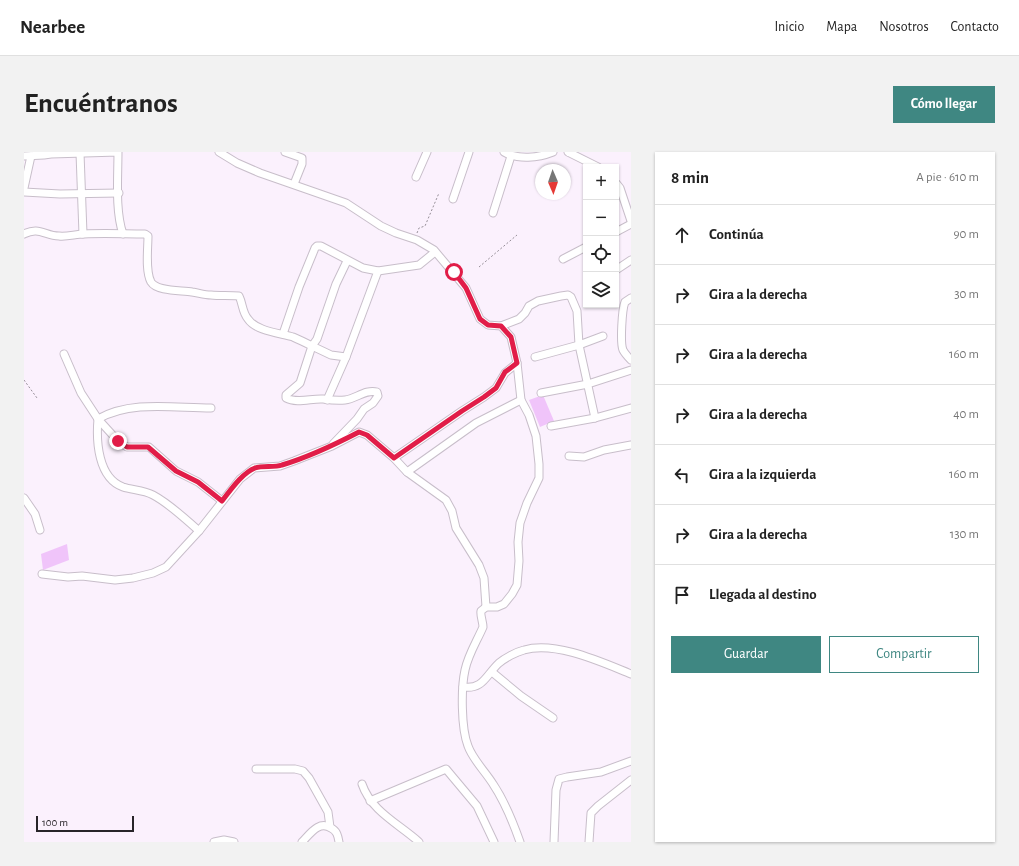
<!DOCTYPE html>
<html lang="es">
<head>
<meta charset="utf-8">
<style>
	body { margin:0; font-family:"Alegreya Sans",sans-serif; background:#f2f2f2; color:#222 }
	.controls { position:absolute; right:12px; top:12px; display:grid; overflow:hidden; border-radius:0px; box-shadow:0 1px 3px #0004 }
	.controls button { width:36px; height:36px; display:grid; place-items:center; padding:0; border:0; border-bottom:1px solid #e0e0e0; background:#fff; color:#222; font:20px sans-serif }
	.compass { position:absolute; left:511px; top:12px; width:36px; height:36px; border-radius:50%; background:#fff; box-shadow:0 1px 3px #0004; rotate:178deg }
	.scale { position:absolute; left:12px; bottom:10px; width:98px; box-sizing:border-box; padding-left:4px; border:2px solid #282429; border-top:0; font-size:11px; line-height:14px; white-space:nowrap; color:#282429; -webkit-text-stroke:3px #fbf1fd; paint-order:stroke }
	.stop { position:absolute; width:12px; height:12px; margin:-9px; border:3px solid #e11d48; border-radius:50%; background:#fff }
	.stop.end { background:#e11d48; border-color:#fff; box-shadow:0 1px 4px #0008 }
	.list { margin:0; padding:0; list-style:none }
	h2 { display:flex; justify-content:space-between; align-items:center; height:52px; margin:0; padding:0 16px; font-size:17px }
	h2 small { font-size:13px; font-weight:400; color:#767676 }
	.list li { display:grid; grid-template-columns:26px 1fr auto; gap:12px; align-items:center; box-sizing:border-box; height:60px; padding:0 16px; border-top:1px solid #e0e0e0 }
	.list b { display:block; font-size:15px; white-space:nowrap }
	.list em { font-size:13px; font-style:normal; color:#767676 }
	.actions { display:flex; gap:8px; padding:12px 16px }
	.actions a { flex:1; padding:9px 0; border:1px solid #3f8782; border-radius:0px; text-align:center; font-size:14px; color:#3f8782 }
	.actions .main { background:#3f8782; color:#fff }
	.icon { flex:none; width:22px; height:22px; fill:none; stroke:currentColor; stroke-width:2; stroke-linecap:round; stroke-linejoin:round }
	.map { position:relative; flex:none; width:607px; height:690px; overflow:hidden; border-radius:0px }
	header { display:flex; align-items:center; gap:24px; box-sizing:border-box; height:56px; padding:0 20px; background:#fff; border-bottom:1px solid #e0e0e0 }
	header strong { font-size:19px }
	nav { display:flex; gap:22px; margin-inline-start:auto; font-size:14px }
	.intro { display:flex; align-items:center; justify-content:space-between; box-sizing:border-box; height:96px; padding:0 24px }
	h1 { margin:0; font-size:28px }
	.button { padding:10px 18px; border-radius:0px; background:#3f8782; color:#fff; font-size:14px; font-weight:700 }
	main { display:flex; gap:24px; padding:0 24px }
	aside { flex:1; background:#fff; border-radius:0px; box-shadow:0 1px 3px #0004 }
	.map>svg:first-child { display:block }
</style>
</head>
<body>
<header>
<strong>Nearbee</strong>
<nav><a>Inicio</a><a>Mapa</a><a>Nosotros</a><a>Contacto</a></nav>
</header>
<div class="intro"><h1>Encuéntranos</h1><a class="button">Cómo llegar</a></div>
<main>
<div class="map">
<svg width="607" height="690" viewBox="0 0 607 690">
	<rect width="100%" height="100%" fill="#fbf1fd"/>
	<g fill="#f0c4fa">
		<polygon points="519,243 530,269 516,275 505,248"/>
		<polygon points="43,392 45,408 19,418 17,402"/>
	</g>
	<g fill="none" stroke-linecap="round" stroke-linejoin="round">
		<defs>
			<g id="minor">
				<path d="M195,0l18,11 23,10 86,30 35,23 15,7 21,7 17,10 32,38 14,31 8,6 13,1 10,11 6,26 4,37 8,15 7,21 3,28v14l-12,25 -7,20 -2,19 1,19 -2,24 -5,9 -8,10 -7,3h-11l-5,4c-1,4 2,11 2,16 -6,14 -15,28 -18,43 -4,18 -4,58 3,76 5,14 17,25 25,38 12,18 20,38 27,58"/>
				<polyline points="261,0 278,6 278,12 270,32"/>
				<path d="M480,0c14,8 34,6 49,0"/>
				<polyline points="544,0 574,15"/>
				<polyline points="56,1 59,82"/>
				<path d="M0,4l20,-1 7,-1 67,-2c0,25 -3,59 5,82"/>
				<polyline points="392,25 403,0"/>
				<polyline points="592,31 596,36 607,69"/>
				<polyline points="0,36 7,4"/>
				<polyline points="0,40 36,42 95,41"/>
				<polyline points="429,47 445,0"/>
				<polyline points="469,61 487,4"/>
				<polyline points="592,80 607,72"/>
				<path d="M0,82c15,-8 21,2 35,2 8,1 17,-2 25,-2 20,-1 41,0 61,0l3,2c0,12 -3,35 3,46 6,10 32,8 41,10 7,1 12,3 19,3 9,1 18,0 28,1 4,8 3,16 9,23 8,12 31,14 45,18 7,3 13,6 19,9l-12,37 -14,12v3c11,6 26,0 37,1 7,1 14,2 22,1 11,-1 20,-11 32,-8l1,4 -5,7 -9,6 -7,10 -24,25"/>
				<polyline points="539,107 562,95"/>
				<polyline points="592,118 607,108"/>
				<path d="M607,146l-6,4c-3,7 -5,41 -2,48 2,4 5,7 8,10"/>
				<polyline points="477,174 495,167 501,161 505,154 514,149 537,144 544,143 547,145 553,159 555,193 571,266"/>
				<polyline points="259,182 275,135 291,96 293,94 297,94 339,116 354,119 395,113 411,100"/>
				<polyline points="40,202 57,241 74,267 94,289 103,295 125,295 152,319 174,330 198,349"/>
				<polyline points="322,205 307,203 288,194 293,187 312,132 323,109"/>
				<polyline points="511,205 555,193 579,184"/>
				<polyline points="517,241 564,232 607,218"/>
				<polyline points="303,248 322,205 354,119"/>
				<polyline points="527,274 571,266 607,256"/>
				<polyline points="545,304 560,305 580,298 607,293"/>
				<polyline points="370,306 438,259 460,245 472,236 481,221 493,211"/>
				<polyline points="383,320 452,271 497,248"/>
				<polyline points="0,346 11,362 16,378"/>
				<path d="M175,379c-15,-13 -29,-27 -46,-36 -9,-5 -21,-5 -30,-8 -25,-9 -27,-46 -25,-68 33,-19 76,-11 113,-11"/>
				<polyline points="18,422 44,425 58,424 91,428 109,426 129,421 142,415 175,379 216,327 230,316 256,314 270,309 308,294 335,280 343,283 370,306 383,320 422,348 428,359 432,376 455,413 460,426 462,455"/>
				<polyline points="468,520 497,544 529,566"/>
				<path d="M439,535c20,3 23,-12 36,-24 6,-5 17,-11 25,-13 32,-9 77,12 107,24"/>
				<polyline points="232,617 271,617 279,619 285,626 304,660 306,675"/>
				<path d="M338,632c9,27 37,40 57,58"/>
				<polyline points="346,649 422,617 453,654 470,690"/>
				<polyline points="190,690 200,688 210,690"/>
				<path d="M278,690c8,-8 17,-22 29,-14 6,3 7,8 8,14"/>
				<polyline points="530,690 532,638 535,627 543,625 577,620 607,609"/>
				<polyline points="565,690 567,661 574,654 607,628"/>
			</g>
		</defs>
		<use href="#minor" stroke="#c8beca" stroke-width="9"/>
		<g stroke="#968f98" stroke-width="1" stroke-dasharray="2 2" stroke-linecap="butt">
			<polyline points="393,81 395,76 401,74 415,41"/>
			<polyline points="455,115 493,83"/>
			<polyline points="0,228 13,246"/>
		</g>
		<use href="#minor" stroke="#fff" stroke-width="7"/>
	</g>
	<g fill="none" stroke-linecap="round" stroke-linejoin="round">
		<path stroke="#e11d48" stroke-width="5" d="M94,289l9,6h21l28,24 22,11 24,19c8,-10 20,-28 33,-33 8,-3 19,0 27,-3 27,-8 52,-20 77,-33l8,3 27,23 68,-47 22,-14 12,-9 9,-16 12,-9 -6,-26 -10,-11 -13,-1 -8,-6 -14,-31 -12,-16"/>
	</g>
</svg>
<div class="controls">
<button>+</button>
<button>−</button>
<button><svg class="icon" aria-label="locate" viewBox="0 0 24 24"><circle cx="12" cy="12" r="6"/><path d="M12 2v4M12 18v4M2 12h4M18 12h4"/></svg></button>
<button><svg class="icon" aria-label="layers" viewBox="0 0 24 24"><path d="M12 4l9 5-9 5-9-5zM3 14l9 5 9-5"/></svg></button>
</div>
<svg class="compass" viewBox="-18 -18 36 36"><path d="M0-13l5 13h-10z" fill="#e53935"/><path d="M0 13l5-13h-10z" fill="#767676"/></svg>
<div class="scale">100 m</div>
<div class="stop" style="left:430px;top:120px"></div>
<div class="stop end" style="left:94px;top:289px"></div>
</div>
<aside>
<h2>8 min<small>A pie · 610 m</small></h2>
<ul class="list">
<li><svg class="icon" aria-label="ahead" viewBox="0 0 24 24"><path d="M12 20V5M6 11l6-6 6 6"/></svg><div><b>Continúa</b></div><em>90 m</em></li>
<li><svg class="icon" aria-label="right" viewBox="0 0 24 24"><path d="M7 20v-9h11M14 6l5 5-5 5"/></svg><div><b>Gira a la derecha</b></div><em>30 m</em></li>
<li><svg class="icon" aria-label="right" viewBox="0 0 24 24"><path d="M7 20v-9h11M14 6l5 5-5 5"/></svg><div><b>Gira a la derecha</b></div><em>160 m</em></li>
<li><svg class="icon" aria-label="right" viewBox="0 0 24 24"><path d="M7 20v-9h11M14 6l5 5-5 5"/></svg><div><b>Gira a la derecha</b></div><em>40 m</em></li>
<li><svg class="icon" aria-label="left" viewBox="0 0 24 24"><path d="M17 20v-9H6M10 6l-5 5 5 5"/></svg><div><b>Gira a la izquierda</b></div><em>160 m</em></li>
<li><svg class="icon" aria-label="right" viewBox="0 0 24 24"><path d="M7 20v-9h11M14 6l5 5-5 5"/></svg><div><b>Gira a la derecha</b></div><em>130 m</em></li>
<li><svg class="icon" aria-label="arrive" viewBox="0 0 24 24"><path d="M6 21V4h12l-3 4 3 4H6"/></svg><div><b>Llegada al destino</b></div></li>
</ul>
<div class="actions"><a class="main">Guardar</a><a>Compartir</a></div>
</aside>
</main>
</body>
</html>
